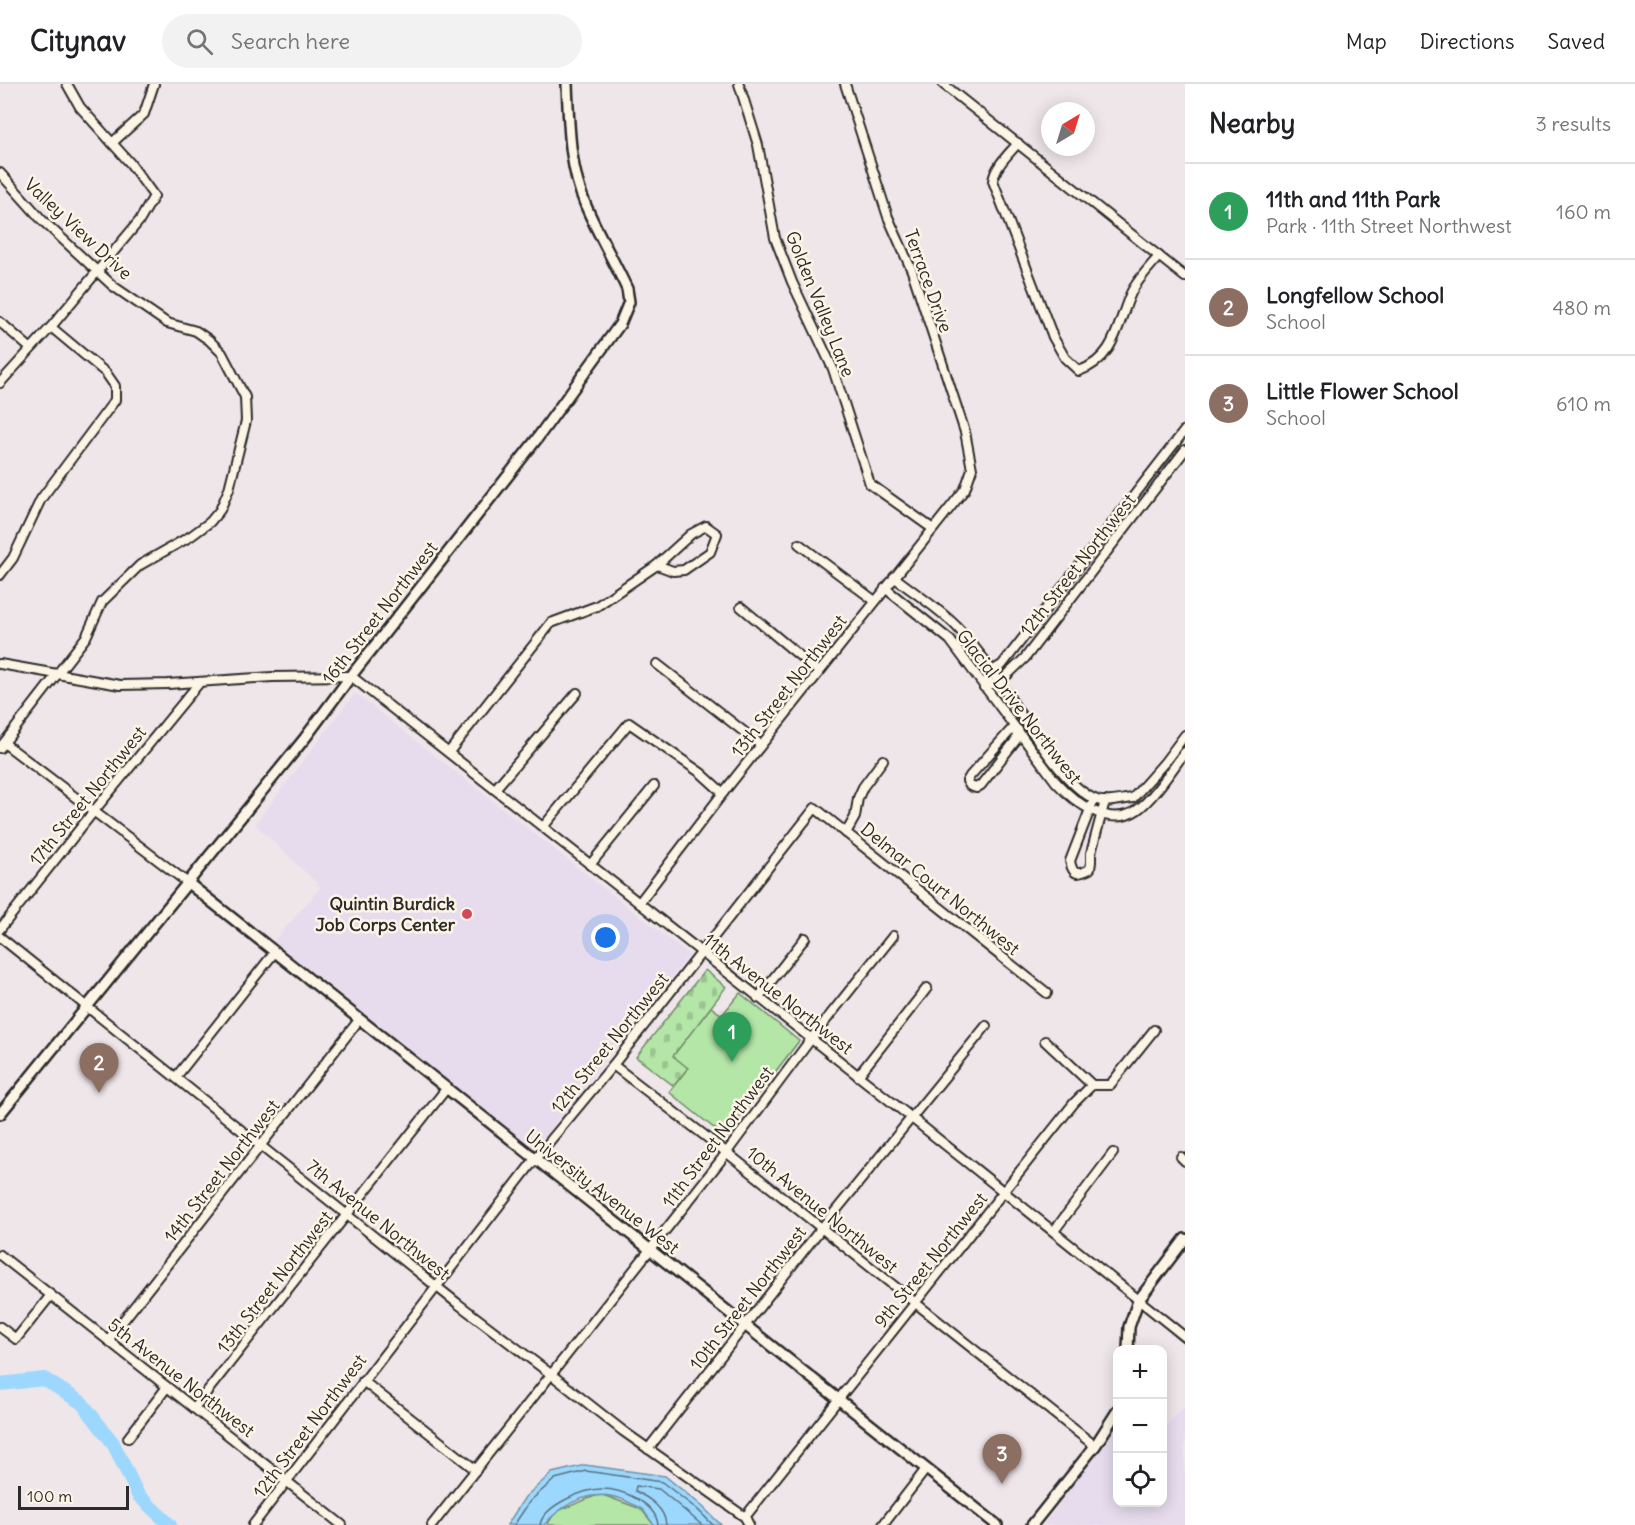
<!DOCTYPE html>
<html lang="en">
<head>
<meta charset="utf-8">
<style>
	body { margin:0; font-family:Delius,sans-serif; background:#f2f2f2; color:#202124 }
	.controls { position:absolute; right:18px; bottom:18px; display:grid; overflow:hidden; border-radius:12px; box-shadow:0 3px 15px #0003 }
	.controls button { width:54px; height:54px; display:grid; place-items:center; padding:0; border:0; border-bottom:2px solid #e0e0e0; background:#fff; color:#202124; font:30px sans-serif }
	.compass { position:absolute; left:1041px; top:18px; width:54px; height:54px; border-radius:50%; background:#fff; box-shadow:0 3px 15px #0003; rotate:38deg }
	.scale { position:absolute; left:18px; bottom:15px; width:111px; box-sizing:border-box; padding-left:6px; border:3px solid #2b2b2b; border-top:0; font-size:16px; line-height:21px; white-space:nowrap; color:#2b2b2b; -webkit-text-stroke:4px #fcf5e5; paint-order:stroke }
	.you { position:absolute; left:606px; top:854px; width:21px; height:21px; margin:-15px; border:4px solid #fff; border-radius:50%; background:#1a73e8; box-shadow:0 0 0 9px #1a73e833 }
	.badge { display:grid; place-items:center; width:39px; height:39px; border-radius:50%; background:#d1495b; color:#fff; font-size:20px; font-weight:700 }
	.pin { position:absolute; translate:-50% -50px; filter:drop-shadow(0 2px 3px #0008) }
	.pin::after { content:''; position:absolute; top:32px; width:21px; height:18px; background:inherit; clip-path:polygon(0 0,100% 0,50% 100%) }
	.list { margin:0; padding:0; list-style:none }
	h2 { display:flex; justify-content:space-between; align-items:center; height:78px; margin:0; padding:0 24px; font-size:26px }
	h2 small { font-size:20px; font-weight:400; color:#757577 }
	.list li { display:grid; grid-template-columns:39px 1fr auto; gap:18px; align-items:center; box-sizing:border-box; height:96px; padding:0 24px; border-top:2px solid #e0e0e0 }
	.list b { display:block; font-size:22px; white-space:nowrap }
	.list p { margin:0; font-size:20px; white-space:nowrap; color:#757577 }
	.list em { font-size:20px; font-style:normal; color:#757577 }
	.icon { flex:none; width:33px; height:33px; fill:none; stroke:currentColor; stroke-width:2; stroke-linecap:round; stroke-linejoin:round }
	.map { position:relative; flex:none; width:1185px; height:1441px; overflow:hidden }
	header { display:flex; align-items:center; gap:36px; box-sizing:border-box; height:84px; padding:0 30px; background:#fff; border-bottom:2px solid #e0e0e0 }
	header strong { font-size:28px }
	nav { display:flex; gap:33px; margin-inline-start:auto; font-size:21px }
	.search { width:420px; height:54px; background:#f2f2f2; display:flex; align-items:center; gap:15px; box-sizing:border-box; padding:0 21px; border-radius:33px; color:#757577; font-size:22px }
	main { display:flex }
	aside { flex:1; background:#fff }
	.map>svg:first-child { display:block }
</style>
</head>
<body>
<header>
<strong>Citynav</strong>
<div class="search"><svg class="icon" aria-label="search" viewBox="0 0 24 24"><circle cx="10" cy="10" r="6"/><path d="M15 15l6 6"/></svg>Search here</div>
<nav><a>Map</a><a>Directions</a><a>Saved</a></nav>
</header>
<main>
<div class="map">
<svg width="1185" height="1441" viewBox="0 0 1185 1441">
	<defs>
		<pattern id="cemetery-stones" width="16" height="16" patternUnits="userSpaceOnUse" patternTransform="scale(1.5)"><rect width="16" height="16" fill="#b4e6a7"/><path d="M2 7V4a2 2 0 0 1 4 0v3zM10 15v-3a2 2 0 0 1 4 0v3z" fill="#9bc590"/></pattern>
	</defs>
	<rect width="100%" height="100%" fill="#efe6ea"/>
	<filter id="ink" filterUnits="userSpaceOnUse"><feTurbulence type="fractalNoise" baseFrequency=".0167" numOctaves="2"/><feDisplacementMap in="SourceGraphic" scale="12" xChannelSelector="R" yChannelSelector="G"/><feConvolveMatrix kernelMatrix="1 2 1 2 8 2 1 2 1" color-interpolation-filters="sRGB"/></filter>
	<g filter="url(#ink)">
		<g fill="#e6dced">
			<polygon points="355,609 689,871 534,1065 274,857 321,803 255,740"/>
			<polygon points="1185,1321 1185,1441 1043,1441 1117,1342 1118,1418 1162,1418 1163,1346"/>
		</g>
		<polygon fill="url(#cemetery-stones)" stroke="#708869" stroke-width="1.5" points="705,886 726,903 674,972 688,984 674,1002 636,973"/>
		<g fill="#b4e6a7" stroke="#708869" stroke-width="1.5">
			<polygon points="740,909 799,957 725,1053 669,1008 688,984 673,972 711,923 722,931"/>
			<polygon points="600,1410 641,1425 654,1441 547,1441 555,1428"/>
		</g>
		<path fill="#9cd8fd" stroke="#6f93a9" stroke-width="1.5" d="M585,1381l80,11 37,30 19,19h-67c-4,-5 -7,-10 -11,-15 -5,-4 -11,-6 -17,-9 -30,-14 -61,0 -82,24h-37l18,-28 27,-24z"/>
		<g fill="none" stroke-linecap="round" stroke-linejoin="round">
			<g stroke="#58707f" stroke-width="1.5">
				<polyline points="514,1441 530,1417 555,1395 586,1387 662,1398 698,1426 713,1441"/>
				<path d="M540,1441c3,-19 45,-37 62,-36 20,0 54,14 56,36"/>
				<path d="M666,1441c-1,-17 -17,-27 -31,-34l1,-5 23,3 43,36"/>
			</g>
			<polyline stroke="#9cd8fd" stroke-width="14" points="0,1300 44,1295 82,1319 113,1359 138,1411 170,1441"/>
			<defs>
				<g id="minor">
					<polyline points="739,0 758,61 775,154 792,198 833,285 870,400 933,445"/>
					<polyline points="943,0 1185,193"/>
					<polyline points="112,59 144,30 154,0"/>
					<path d="M1018,59c-9,11 -23,23 -25,38l60,156 12,21 14,13c37,-13 38,-47 52,-78 6,-13 19,-26 28,-37"/>
					<polyline points="0,89 42,136 113,202 167,239 196,247 209,256 222,269 245,313 246,337 229,405 220,426 210,438 191,452 140,481 102,518 86,553 0,664"/>
					<polyline points="0,238 30,264"/>
					<polyline points="0,299 51,243 140,136 154,112 130,79 80,23 67,0"/>
					<polygon points="706,442 717,450 710,468 684,486 673,487 657,481 691,450"/>
					<polyline points="799,460 875,517"/>
					<polyline points="0,491 13,474 41,415 115,316 115,302 106,289 51,243"/>
					<path d="M894,493c19,15 50,35 65,52 15,17 30,36 42,55 20,30 63,105 96,116 10,4 25,-1 36,-2l31,-35 21,-28"/>
					<path d="M885,504l65,52 106,142c18,20 53,47 81,28 16,-11 36,-42 48,-58"/>
					<polyline points="741,523 819,588"/>
					<polyline points="0,580 120,601 168,600 272,593 351,592 903,1027 1185,1253"/>
					<polyline points="657,580 761,661"/>
					<polyline points="984,603 992,587 1002,581 1185,346"/>
					<polyline points="984,603 1002,596 1025,574 1185,366"/>
					<polygon points="1018,646 1016,656 981,701 976,704 970,702 967,697 970,692 1010,647"/>
					<polyline points="4,659 188,799"/>
					<polyline points="449,668 551,539 597,522 657,481"/>
					<polyline points="495,705 577,609"/>
					<path d="M1094,715l-24,62c3,15 8,14 20,8l1,-7v-9l14,-52"/>
					<polyline points="543,743 629,639 701,689 723,709"/>
					<polyline points="846,749 855,733 858,714 863,703 883,676"/>
					<polyline points="590,781 654,702"/>
					<polyline points="639,819 723,709 965,405 972,385 965,348 912,187 888,133 845,0"/>
					<polyline points="0,845 94,727 200,598"/>
					<polyline points="0,853 457,1219 552,1291 623,1347 745,1433 749,1441"/>
					<polyline points="758,914 805,854"/>
					<polyline points="1045,957 1092,1001"/>
					<polyline points="613,981 726,1068 1095,1362"/>
					<polyline points="858,992 927,904"/>
					<polyline points="176,993 274,869"/>
					<polyline points="1181,1073 1185,1077"/>
					<polyline points="1054,1147 1113,1069"/>
					<polyline points="0,1171 342,1441"/>
					<polyline points="0,1243 16,1255 51,1211"/>
					<polyline points="108,1256 359,936"/>
					<polyline points="363,1297 476,1386"/>
					<polyline points="194,1324 446,1005"/>
					<polyline points="128,1354 167,1303"/>
					<polyline points="648,1365 816,1151 986,942"/>
					<polyline points="745,1433 1074,1019 1092,1001 1110,1001 1154,946"/>
					<polyline points="253,1441 535,1075 613,981 815,724 1047,909"/>
					<polyline points="432,1441 721,1076 811,955 893,852"/>
					<polyline points="883,1441 926,1385"/>
				</g>
				<g id="tertiary">
					<polyline points="188,799 997,1441"/>
					<path d="M0,1030l305,-376 46,-62 185,-236 84,-116 9,-22 -2,-13c-13,-28 -29,-55 -41,-83 -17,-39 -17,-80 -19,-122"/>
					<polyline points="1128,1266 1129,1243 1138,1217 1185,1155"/>
					<polyline points="1032,1441 1095,1362 1118,1326"/>
				</g>
			</defs>
			<use href="#minor" stroke="#2b2b2b" stroke-width="12"/>
			<use href="#tertiary" stroke="#2b2b2b" stroke-width="14"/>
			<use href="#minor" stroke="#fcf5e5" stroke-width="8"/>
			<use href="#tertiary" stroke="#fcf5e5" stroke-width="9"/>
		</g>
	</g>
	<circle fill="#d1495b" stroke="#fcf5e5" stroke-width="2" cx="467" cy="830" r="6"/>
	<g text-anchor="middle" stroke-width="5" stroke-linejoin="round" paint-order="stroke">
		<g font-size="18" fill="#2b2b2b" stroke="#fcf5e5">
			<text transform="translate(78 145) rotate(43)" y="6">Valley View Drive</text>
			<text transform="translate(928 197) rotate(70)" y="6">Terrace Drive</text>
			<text transform="translate(820 220) rotate(68)" y="6">Golden Valley Lane</text>
			<text transform="translate(1078 481) rotate(-52)" y="6">12th Street Northwest</text>
			<text transform="translate(380 529) rotate(-52)" y="6">16th Street Northwest</text>
			<text transform="translate(789 602) rotate(-52)" y="6">13th Street Northwest</text>
			<text transform="translate(1019 623) rotate(52)" y="6">Glacial Drive Northwest</text>
			<text transform="translate(88 712) rotate(-51)" y="6">17th Street Northwest</text>
			<text transform="translate(940 805) rotate(39)" y="6">Delmar Court Northwest</text>
			<text transform="translate(778 910) rotate(38)" y="6">11th Avenue Northwest</text>
			<text transform="translate(610 959) rotate(-51)" y="6">12th Street Northwest</text>
			<text transform="translate(718 1053) rotate(-53)" y="6">11th Street Northwest</text>
			<text transform="translate(222 1087) rotate(-52)" y="6">14th Street Northwest</text>
			<text transform="translate(602 1108) rotate(38)" y="6">University Avenue West</text>
			<text transform="translate(822 1126) rotate(39)" y="6">10th Avenue Northwest</text>
			<text transform="translate(378 1136) rotate(39)" y="6">7th Avenue Northwest</text>
			<text transform="translate(931 1176) rotate(-51)" y="6">9th Street Northwest</text>
			<text transform="translate(275 1198) rotate(-52)" y="6">13th Street Northwest</text>
			<text transform="translate(748 1214) rotate(-52)" y="6">10th Street Northwest</text>
			<text transform="translate(181 1294) rotate(38)" y="6">5th Avenue Northwest</text>
			<text transform="translate(310 1342) rotate(-53)" y="6">12th Street Northwest</text>
		</g>
		<g font-size="18" font-weight="bold" fill="#2b2b2b" stroke="#fcf5e5" text-anchor="end">
			<text x="455" y="826">Quintin Burdick<tspan x="455" dy="21">Job Corps Center</tspan></text>
		</g>
	</g>
</svg>
<div class="controls">
<button>+</button>
<button>−</button>
<button><svg class="icon" aria-label="locate" viewBox="0 0 24 24"><circle cx="12" cy="12" r="6"/><path d="M12 2v4M12 18v4M2 12h4M18 12h4"/></svg></button>
</div>
<svg class="compass" viewBox="-18 -18 36 36"><path d="M0-13l5 13h-10z" fill="#e53935"/><path d="M0 13l5-13h-10z" fill="#757577"/></svg>
<div class="scale">100 m</div>
<div class="you"></div>
<div class="pin badge" style="left:732px;top:978px;background:#2e9e5b">1</div>
<div class="pin badge" style="left:99px;top:1009px;background:#8d6e63">2</div>
<div class="pin badge" style="left:1002px;top:1400px;background:#8d6e63">3</div>
</div>
<aside>
<h2>Nearby<small>3 results</small></h2>
<ul class="list">
<li><span class="badge" style="background:#2e9e5b">1</span><div><b>11th and 11th Park</b><p>Park · 11th Street Northwest</p></div><em>160 m</em></li>
<li><span class="badge" style="background:#8d6e63">2</span><div><b>Longfellow School</b><p>School</p></div><em>480 m</em></li>
<li><span class="badge" style="background:#8d6e63">3</span><div><b>Little Flower School</b><p>School</p></div><em>610 m</em></li>
</ul>
</aside>
</main>
</body>
</html>
